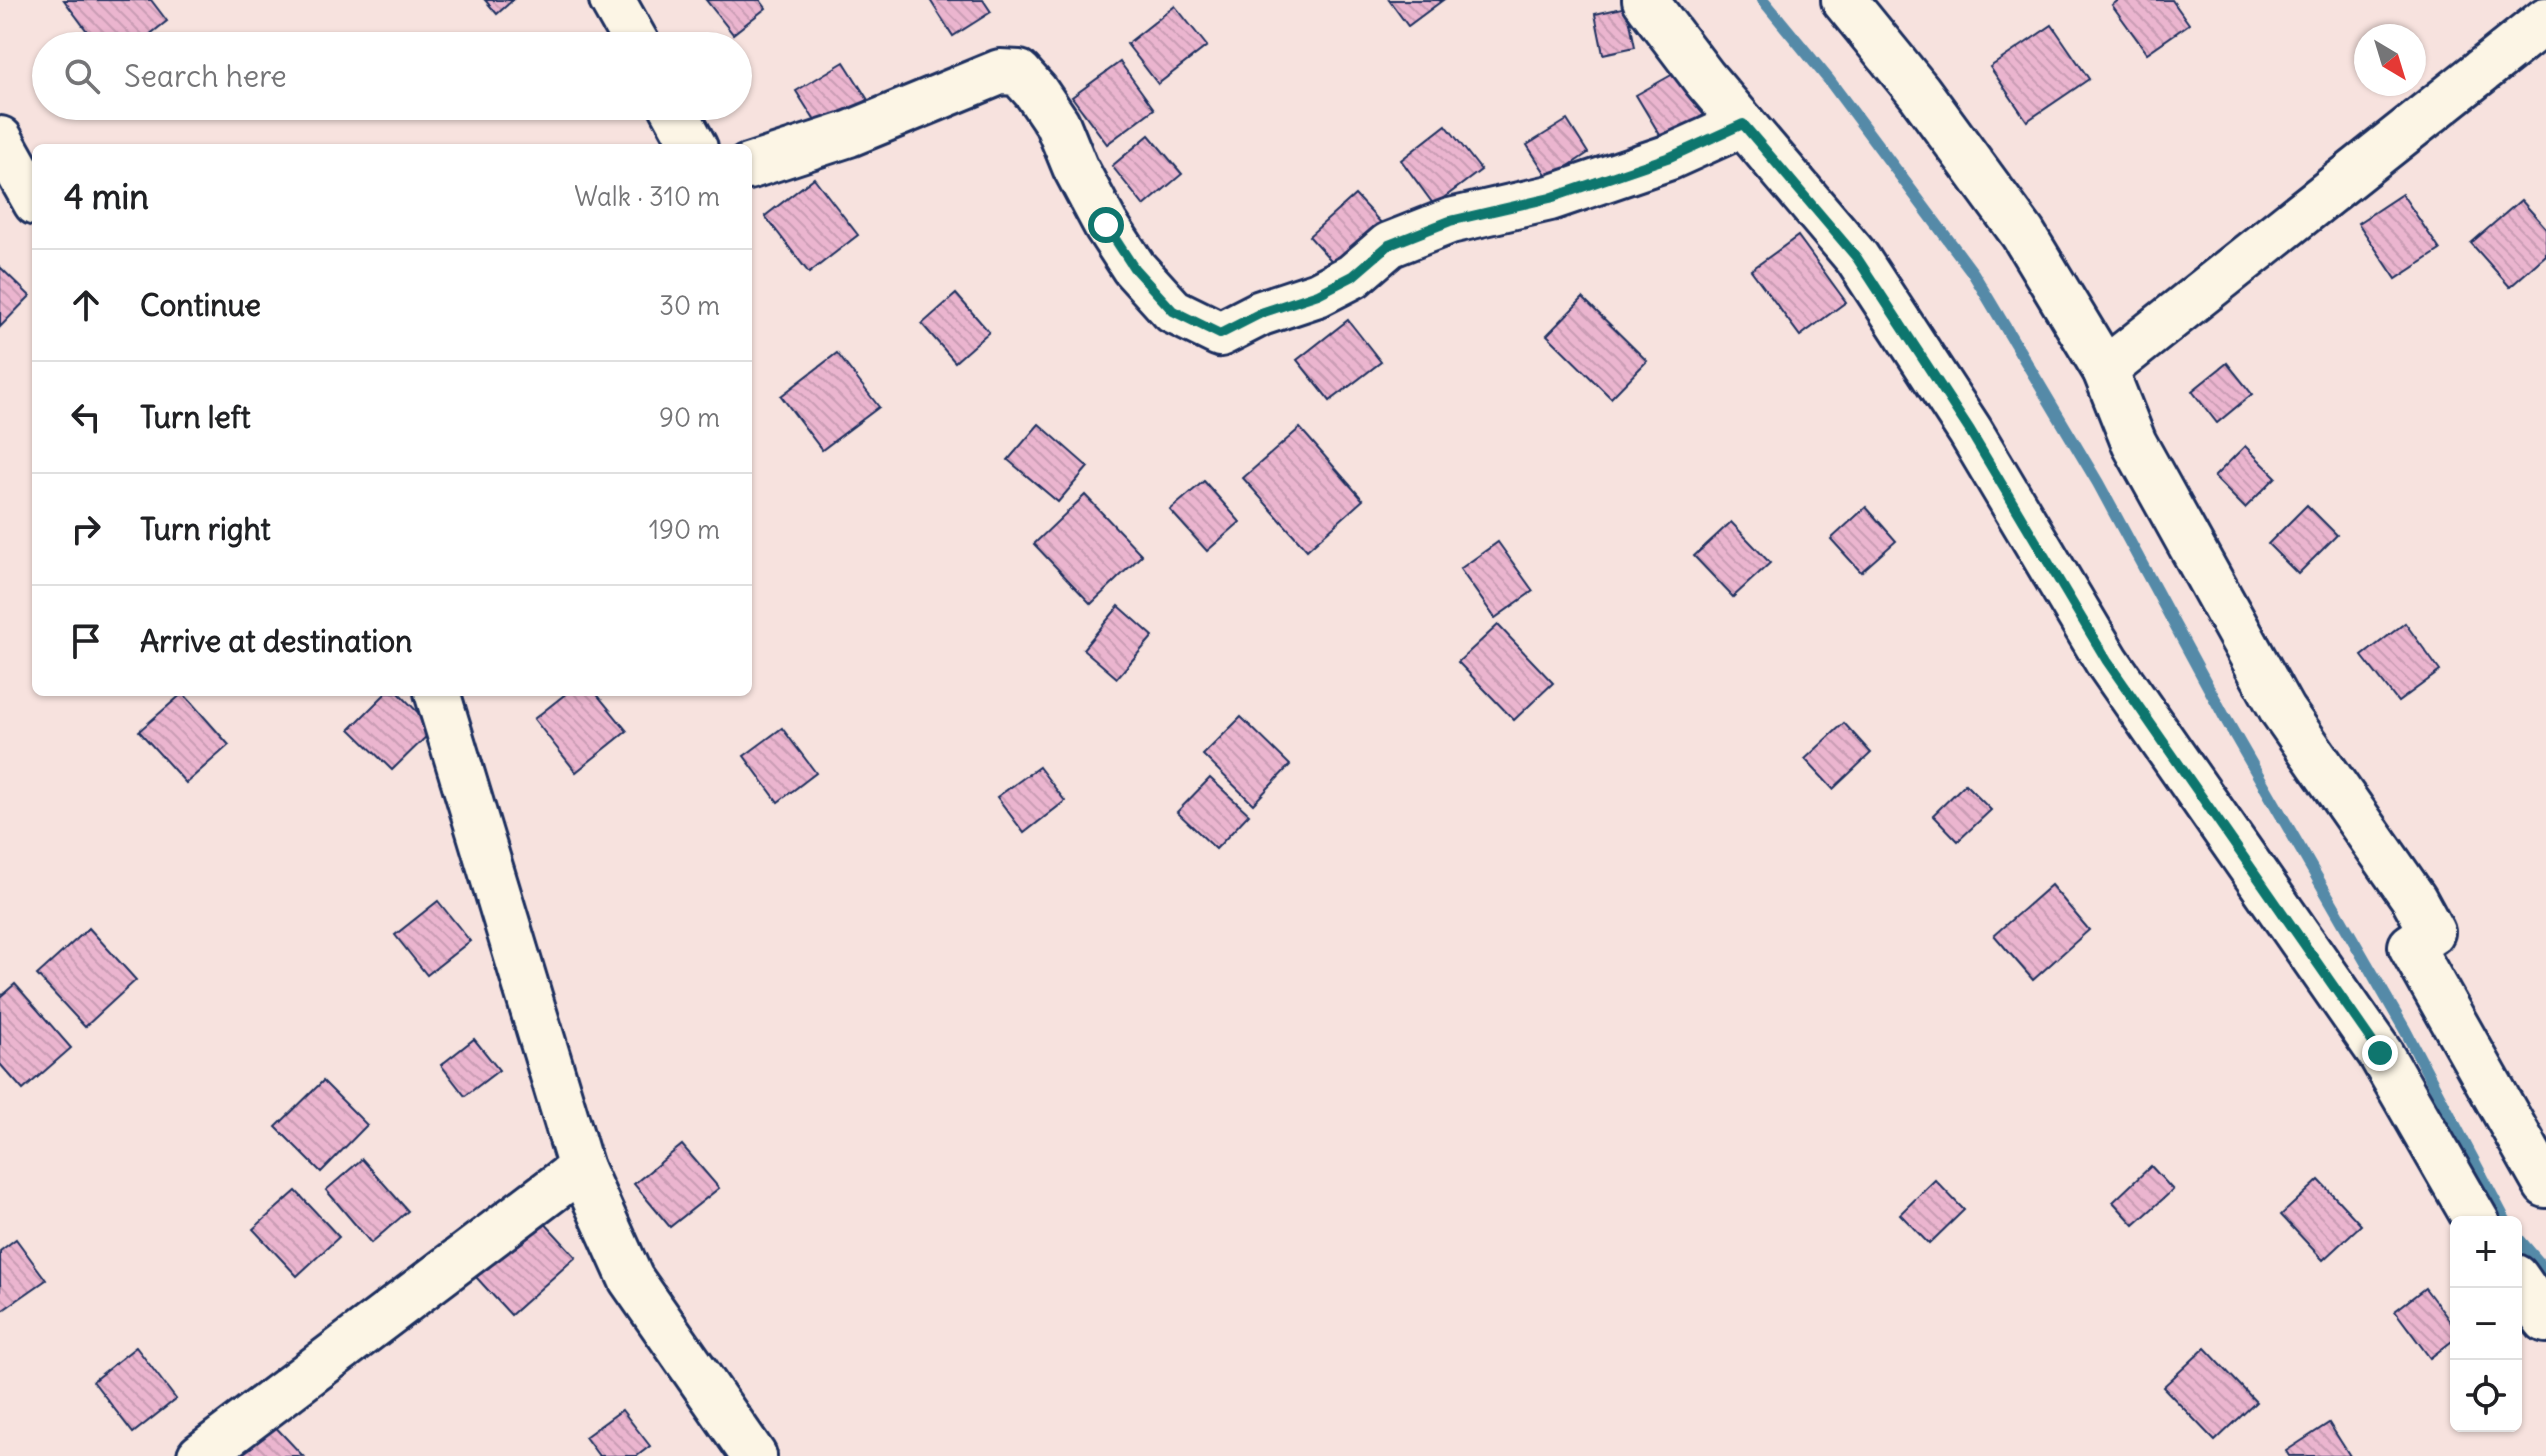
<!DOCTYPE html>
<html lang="en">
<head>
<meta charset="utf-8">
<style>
	body { margin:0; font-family:Delius,sans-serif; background:#f6f6f6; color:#202124 }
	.controls { position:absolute; right:24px; bottom:24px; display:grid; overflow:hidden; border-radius:12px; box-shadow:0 2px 6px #0004 }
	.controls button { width:72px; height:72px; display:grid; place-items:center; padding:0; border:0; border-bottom:2px solid #e0e0e0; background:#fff; color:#202124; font:40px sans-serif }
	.compass { position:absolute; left:2354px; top:24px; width:72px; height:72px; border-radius:50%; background:#fff; box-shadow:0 2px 6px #0004; rotate:142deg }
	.stop { position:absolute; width:24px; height:24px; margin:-18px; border:6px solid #0f766e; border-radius:50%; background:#fff }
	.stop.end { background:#0f766e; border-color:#fff; box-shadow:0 2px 8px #0008 }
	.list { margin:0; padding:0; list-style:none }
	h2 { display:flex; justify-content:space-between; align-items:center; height:104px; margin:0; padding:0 32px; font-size:34px }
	h2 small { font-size:26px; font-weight:400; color:#757577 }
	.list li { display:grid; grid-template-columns:52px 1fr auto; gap:24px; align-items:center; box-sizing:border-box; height:112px; padding:0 32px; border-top:2px solid #e0e0e0 }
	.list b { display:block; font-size:30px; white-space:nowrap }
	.list em { font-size:26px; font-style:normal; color:#757577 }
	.icon { flex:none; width:44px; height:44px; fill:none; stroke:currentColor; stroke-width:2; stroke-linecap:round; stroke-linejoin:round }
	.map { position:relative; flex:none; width:2546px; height:1456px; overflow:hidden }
	.search { position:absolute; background:#fff; box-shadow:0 2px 6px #0004; left:32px; top:32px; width:720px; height:88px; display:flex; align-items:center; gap:20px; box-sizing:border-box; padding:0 28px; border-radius:44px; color:#757577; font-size:30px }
	.panel { position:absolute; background:#fff; box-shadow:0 2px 6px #0004; left:32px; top:144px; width:720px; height:552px; border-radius:12px }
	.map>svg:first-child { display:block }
</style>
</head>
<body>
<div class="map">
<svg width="2546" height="1456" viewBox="0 0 2546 1456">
	<defs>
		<pattern id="building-back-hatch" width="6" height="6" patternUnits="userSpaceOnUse" patternTransform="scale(2)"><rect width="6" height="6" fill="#ebb5cf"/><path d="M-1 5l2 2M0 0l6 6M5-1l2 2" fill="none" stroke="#c99cb4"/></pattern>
	</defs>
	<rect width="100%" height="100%" fill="#f7e2de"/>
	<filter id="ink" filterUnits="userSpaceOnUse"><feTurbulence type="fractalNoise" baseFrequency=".0125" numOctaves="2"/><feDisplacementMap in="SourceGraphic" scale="16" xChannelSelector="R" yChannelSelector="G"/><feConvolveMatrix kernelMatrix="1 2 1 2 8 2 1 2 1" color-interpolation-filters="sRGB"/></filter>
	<g filter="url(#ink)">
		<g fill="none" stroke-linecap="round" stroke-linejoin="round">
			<g stroke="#558aa8" stroke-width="12">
				<polyline points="1763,0 1829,80 1973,273 2098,483 2224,716 2405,1030 2506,1222"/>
				<polyline points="2516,1236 2546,1271"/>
			</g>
		</g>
		<g fill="url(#building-back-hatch)" stroke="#1b2f5e" stroke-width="2">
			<polygon points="64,0 151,0 167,21 135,46 98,46"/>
			<polygon points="485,0 513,0 497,14"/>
			<polygon points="706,0 760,0 766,8 733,34"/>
			<polygon points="930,0 983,0 991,12 953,36"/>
			<polygon points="1389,0 1443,0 1408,26"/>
			<polygon points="2119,0 2172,0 2189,24 2147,53 2112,5"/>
			<polygon points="1175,6 1207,46 1158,84 1127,44"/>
			<polygon points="1627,7 1635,47 1603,54 1595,14"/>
			<polygon points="2052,25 2089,79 2027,121 1990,67"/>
			<polygon points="844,62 868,100 820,129 796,91"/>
			<polygon points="1120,62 1154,109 1107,144 1072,97"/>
			<polygon points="1682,69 1707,113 1663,140 1636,95"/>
			<polygon points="1567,120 1588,153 1549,179 1527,145"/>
			<polygon points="1446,125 1481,170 1434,205 1401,160"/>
			<polygon points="1149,135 1182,174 1144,206 1112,166"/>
			<polygon points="814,178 858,235 809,273 765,216"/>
			<polygon points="2402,194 2440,250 2396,279 2358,223"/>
			<polygon points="1355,195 1384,226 1338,268 1309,236"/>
			<polygon points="2521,200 2546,228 2546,255 2510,287 2471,243"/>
			<polygon points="1798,236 1846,302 1800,336 1751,270"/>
			<polygon points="0,267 30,296 0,327"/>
			<polygon points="956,294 989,332 955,362 922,324"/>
			<polygon points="1583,298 1647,361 1611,398 1547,335"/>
			<polygon points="1348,320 1381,362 1330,401 1297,360"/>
			<polygon points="837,353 879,407 822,450 781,396"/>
			<polygon points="2227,363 2252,394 2217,423 2192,391"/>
			<polygon points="1039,424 1088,467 1058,502 1008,460"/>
			<polygon points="1300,428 1363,500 1307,550 1243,478"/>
			<polygon points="2245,446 2276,477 2245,508 2214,477"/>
			<polygon points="1204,481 1240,522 1207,551 1170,510"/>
			<polygon points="1085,495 1142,555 1091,604 1034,544"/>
			<polygon points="2307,505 2337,535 2298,574 2268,544"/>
			<polygon points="1866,507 1896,541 1861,572 1831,539"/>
			<polygon points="1731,522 1770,563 1733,597 1694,556"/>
			<polygon points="1498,542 1533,591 1495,618 1460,569"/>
			<polygon points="1119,606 1153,636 1117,678 1083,649"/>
			<polygon points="2405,623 2440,671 2398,702 2362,656"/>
			<polygon points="1498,625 1553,683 1514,720 1458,662"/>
			<polygon points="387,692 398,692 434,729 392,770 350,729"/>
			<polygon points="568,692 595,692 627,731 576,772 534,719"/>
			<polygon points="183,693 229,745 186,783 139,731"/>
			<polygon points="1241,717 1290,765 1253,804 1203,755"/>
			<polygon points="1844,723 1871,753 1833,789 1805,759"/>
			<polygon points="782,728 816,773 778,802 744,756"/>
			<polygon points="1039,767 1065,801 1024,833 997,797"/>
			<polygon points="1210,778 1249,814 1216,849 1177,812"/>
			<polygon points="1965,784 1991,810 1958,841 1933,815"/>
			<polygon points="2051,885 2089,930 2033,980 1994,935"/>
			<polygon points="438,901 470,941 427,975 395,935"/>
			<polygon points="89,928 136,980 85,1027 37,975"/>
			<polygon points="15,984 71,1048 23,1090 0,1064 0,997"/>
			<polygon points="474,1039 499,1070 465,1096 441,1065"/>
			<polygon points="323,1081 367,1125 321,1172 276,1127"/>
			<polygon points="682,1145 719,1188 670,1227 634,1184"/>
			<polygon points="362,1159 408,1211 371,1243 326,1190"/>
			<polygon points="2151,1166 2173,1190 2134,1225 2113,1202"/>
			<polygon points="1935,1180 1964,1210 1929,1244 1900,1214"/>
			<polygon points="2319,1180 2361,1225 2323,1260 2281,1215"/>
			<polygon points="296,1191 339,1237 297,1276 253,1229"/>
			<polygon points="541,1219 576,1257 511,1315 476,1277"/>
			<polygon points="16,1239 46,1280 0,1312 0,1251"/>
			<polygon points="2425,1288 2456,1329 2456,1338 2430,1358 2395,1311"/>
			<polygon points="136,1347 176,1399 133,1433 93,1381"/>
			<polygon points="2205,1348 2256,1402 2215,1441 2163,1387"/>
			<polygon points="622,1410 650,1446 637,1456 599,1456 585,1437"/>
			<polygon points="269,1420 303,1456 231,1456"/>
			<polygon points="2329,1423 2350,1456 2289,1456 2286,1451"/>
		</g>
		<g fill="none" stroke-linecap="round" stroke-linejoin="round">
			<defs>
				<g id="minor">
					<polyline points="612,0 638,46"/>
					<polyline points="1645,0 1704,78 1857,258 1970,431 2107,661 2380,1053 2477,1222"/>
					<polyline points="1844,0 1919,92 2023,234 2105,370 2134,443 2282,710 2414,899 2432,932 2411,946 2546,1185"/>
					<polyline points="672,106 695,148"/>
					<polyline points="0,139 36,203"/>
					<polyline points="748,167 849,134 1000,72 1019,73 1036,92 1057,123 1075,167 1106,225 1134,268 1173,311 1220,334 1261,313 1318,294 1353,276 1389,245 1450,221 1550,198 1670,157 1743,124"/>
					<polyline points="2105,370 2546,20"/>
					<polyline points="437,692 581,1168 631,1279 754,1456"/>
					<polyline points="2516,1277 2546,1320"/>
					<polyline points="200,1456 581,1168"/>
				</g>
			</defs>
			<use href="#minor" stroke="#1b2f5e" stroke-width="50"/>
			<use href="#minor" stroke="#fcf5e5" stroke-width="44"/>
		</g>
	</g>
	<g fill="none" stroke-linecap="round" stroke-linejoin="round" filter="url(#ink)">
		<polyline stroke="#0f766e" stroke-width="10" points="1106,225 1134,268 1173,311 1220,334 1261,313 1318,294 1353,276 1389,245 1450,221 1550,198 1670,157 1743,124 1857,258 1970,431 2107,661 2380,1053"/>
	</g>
</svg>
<div class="controls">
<button>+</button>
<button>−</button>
<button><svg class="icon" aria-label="locate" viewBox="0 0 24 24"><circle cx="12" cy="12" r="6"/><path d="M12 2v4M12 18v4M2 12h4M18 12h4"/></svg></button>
</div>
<svg class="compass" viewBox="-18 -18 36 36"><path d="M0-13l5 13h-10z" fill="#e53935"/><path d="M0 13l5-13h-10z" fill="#757577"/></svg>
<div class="stop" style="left:1106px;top:225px"></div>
<div class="stop end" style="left:2380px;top:1053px"></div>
<div class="search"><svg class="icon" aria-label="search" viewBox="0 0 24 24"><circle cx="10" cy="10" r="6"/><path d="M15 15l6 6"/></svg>Search here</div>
<section class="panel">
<h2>4 min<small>Walk · 310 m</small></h2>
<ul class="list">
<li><svg class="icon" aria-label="ahead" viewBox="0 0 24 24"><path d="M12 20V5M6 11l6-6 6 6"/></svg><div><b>Continue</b></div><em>30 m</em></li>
<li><svg class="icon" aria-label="left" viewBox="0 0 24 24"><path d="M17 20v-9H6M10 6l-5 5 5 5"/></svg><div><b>Turn left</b></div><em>90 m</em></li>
<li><svg class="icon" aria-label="right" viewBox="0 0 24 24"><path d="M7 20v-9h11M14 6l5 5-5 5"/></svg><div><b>Turn right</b></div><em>190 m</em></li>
<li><svg class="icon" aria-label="arrive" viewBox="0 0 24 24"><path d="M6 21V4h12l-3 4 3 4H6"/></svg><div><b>Arrive at destination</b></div></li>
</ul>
</section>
</div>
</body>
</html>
